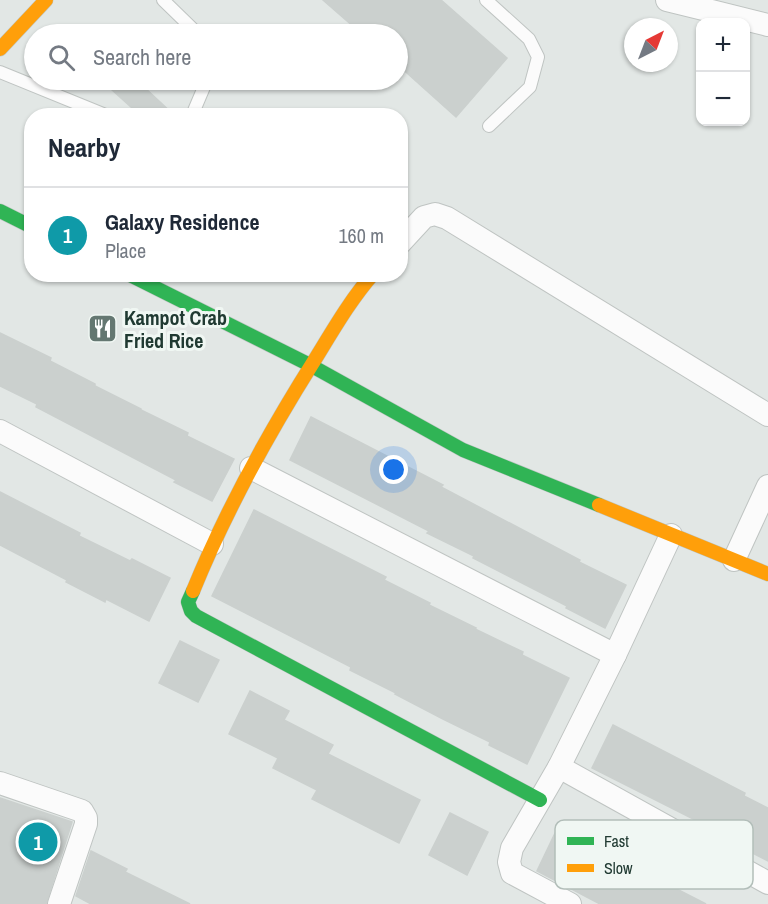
<!DOCTYPE html>
<html lang="en">
<head>
<meta charset="utf-8">
<style>
	body { margin:0; font-family:"Archivo Narrow",sans-serif; background:#f6f6f7; color:#1f2937 }
	.controls { position:absolute; right:18px; top:18px; display:grid; overflow:hidden; border-radius:12px; box-shadow:0 2px 4px #0004 }
	.controls button { width:54px; height:54px; display:grid; place-items:center; padding:0; border:0; border-bottom:2px solid #e0e1e3; background:#fff; color:#1f2937; font:30px sans-serif }
	.compass { position:absolute; left:624px; top:18px; width:54px; height:54px; border-radius:50%; background:#fff; box-shadow:0 2px 4px #0004; rotate:42deg }
	.you { position:absolute; left:394px; top:470px; width:21px; height:21px; margin:-15px; border:4px solid #fff; border-radius:50%; background:#1a73e8; box-shadow:0 0 0 9px #1a73e833 }
	.badge { display:grid; place-items:center; width:39px; height:39px; border-radius:50%; background:#111827; color:#fff; font-size:20px; font-weight:700 }
	.pin { position:absolute; translate:-50% -50%; border:3px solid #fff; box-shadow:0 2px 6px #0006 }
	.list { margin:0; padding:0; list-style:none }
	h2 { display:flex; justify-content:space-between; align-items:center; height:78px; margin:0; padding:0 24px; font-size:26px }
	h2 small { font-size:20px; font-weight:400; color:#747a83 }
	.list li { display:grid; grid-template-columns:39px 1fr auto; gap:18px; align-items:center; box-sizing:border-box; height:96px; padding:0 24px; border-top:2px solid #e0e1e3 }
	.list b { display:block; font-size:22px; white-space:nowrap }
	.list p { margin:0; font-size:20px; white-space:nowrap; color:#747a83 }
	.list em { font-size:20px; font-style:normal; color:#747a83 }
	.icon { flex:none; width:33px; height:33px; fill:none; stroke:currentColor; stroke-width:2; stroke-linecap:round; stroke-linejoin:round }
	.map { position:relative; flex:none; width:768px; height:904px; overflow:hidden }
	.search { position:absolute; background:#fff; box-shadow:0 2px 4px #0004; left:24px; top:24px; width:384px; height:66px; display:flex; align-items:center; gap:15px; box-sizing:border-box; padding:0 21px; border-radius:33px; color:#747a83; font-size:22px }
	.panel { position:absolute; background:#fff; box-shadow:0 2px 4px #0004; left:24px; top:108px; width:384px; height:174px; border-radius:24px }
	.map>svg:first-child { display:block }
</style>
</head>
<body>
<div class="map">
<svg width="768" height="904" viewBox="0 0 768 904">
	<rect width="100%" height="100%" fill="#e2e7e5"/>
	<g fill="#cbd0ce" stroke="#cbd0ce" stroke-width="1.5">
		<polygon points="323,0 441,0 507,58 456,117 398,65 398,34 362,34"/>
		<polygon points="101,80 151,80 144,87 175,116 141,116"/>
		<polygon points="0,333 51,358 50,361 95,384 95,386 141,409 141,410 188,433 187,436 234,459 212,501 174,482 176,480 36,407 37,404 0,386"/>
		<polygon points="311,417 443,485 441,487 580,560 579,562 626,585 605,628 566,608 567,606 473,558 474,556 427,533 429,531 290,460"/>
		<polygon points="0,492 80,533 79,536 130,561 132,559 170,578 149,621 106,599 105,602 66,582 67,580 0,545"/>
		<polygon points="254,510 386,577 384,580 430,603 429,605 476,628 475,629 523,652 522,655 569,678 527,764 489,745 490,742 443,719 395,694 396,693 350,670 351,667 212,596"/>
		<polygon points="180,641 219,660 198,702 159,683"/>
		<polygon points="250,691 289,711 284,720 333,745 328,754 420,800 399,843 312,799 317,790 273,768 278,758 229,734"/>
		<polygon points="613,725 745,793 744,796 768,808 768,861 729,841 731,838 592,768"/>
		<polygon points="0,798 72,822 46,904 0,904"/>
		<polygon points="450,813 488,832 467,875 429,855"/>
		<polygon points="557,829 659,880 706,904 600,904 537,871"/>
		<polygon points="91,851 127,869 125,872 190,904 91,904 76,896"/>
	</g>
	<g fill="none" stroke-linecap="round" stroke-linejoin="round">
		<defs>
			<g id="lane">
				<polyline points="163,0 198,34"/>
				<polyline points="486,0 529,39 538,57 530,87 489,126"/>
				<polyline points="0,72 108,116"/>
				<polyline points="190,116 193,113 207,80"/>
			</g>
			<g id="street">
				<polyline points="667,0 768,25"/>
				<polyline points="400,243 424,217 435,214 447,218 768,415"/>
				<polyline points="0,431 212,544"/>
				<polyline points="251,468 615,655"/>
				<polyline points="734,560 768,486"/>
				<polyline points="559,767 768,883"/>
				<polyline points="0,783 82,811 86,818 86,824 59,904"/>
				<polyline points="570,904 512,873 509,862 512,848 559,767 615,655 671,535"/>
			</g>
			<g id="fast">
				<polyline points="0,211 32,227"/>
				<polyline points="128,274 310,365 463,450 599,505"/>
				<polyline points="193,591 188,602 191,611 196,616 540,800"/>
			</g>
			<g id="slow">
				<polyline points="0,49 46,0"/>
				<polyline points="599,505 768,574"/>
				<path d="M193,591c33,-81 75,-157 121,-230 18,-29 36,-61 59,-87"/>
			</g>
		</defs>
		<use href="#lane" stroke="#bfc4c2" stroke-width="14"/>
		<use href="#street" stroke="#bfc4c2" stroke-width="24"/>
		<use href="#fast" stroke="#bec5c2" stroke-width="15"/>
		<use href="#slow" stroke="#bec5c2" stroke-width="15"/>
		<use href="#lane" stroke="#fbfbfb" stroke-width="12"/>
		<use href="#street" stroke="#fbfbfb" stroke-width="22"/>
		<use href="#fast" stroke="#30b455" stroke-width="14"/>
		<use href="#slow" stroke="#ff9f0a" stroke-width="14"/>
	</g>
	<defs>
		<symbol id="restaurant-square" viewBox="-11 -11 22 22"><rect x="-9" y="-9" width="18" height="18" rx="4" fill="#647771" stroke="#f0f7f3"/><path d="M-5-6h1v4h1v-4h1v4h1v-4h1v5L-1.5 .5V6h-2V.5L-5-1ZM5-6V6H3V1.5H1.5Q1.5-4 5-6Z" fill="#fff"/></symbol>
	</defs>
	<g fill-rule="evenodd">
		<use href="#restaurant-square" x="86" y="312" width="33" height="33"/>
	</g>
	<g text-anchor="middle" stroke-width="6" stroke-linejoin="round" paint-order="stroke">
		<g font-size="20" font-weight="bold" fill="#203a32" stroke="#f0f7f3" text-anchor="start">
			<text x="124" y="325">Kampot Crab<tspan x="124" dy="23">Fried Rice</tspan></text>
		</g>
	</g>
	<rect x="555" y="820" width="198" height="69" rx="9" fill="#f0f7f3" stroke="#b2beb9" stroke-width="1.5"/>
	<rect x="567" y="837" width="27" height="8" fill="#30b455"/>
	<rect x="567" y="864" width="27" height="8" fill="#ff9f0a"/>
	<g font-size="16" fill="#203a32">
		<text x="604" y="847">Fast</text>
		<text x="604" y="874">Slow</text>
	</g>
</svg>
<div class="controls">
<button>+</button>
<button>−</button>
</div>
<svg class="compass" viewBox="-18 -18 36 36"><path d="M0-13l5 13h-10z" fill="#e53935"/><path d="M0 13l5-13h-10z" fill="#747a83"/></svg>
<div class="you"></div>
<div class="pin badge" style="left:38px;top:842px;background:#0f9aa8">1</div>
<div class="search"><svg class="icon" aria-label="search" viewBox="0 0 24 24"><circle cx="10" cy="10" r="6"/><path d="M15 15l6 6"/></svg>Search here</div>
<section class="panel">
<h2>Nearby<small></small></h2>
<ul class="list">
<li><span class="badge" style="background:#0f9aa8">1</span><div><b>Galaxy Residence</b><p>Place</p></div><em>160 m</em></li>
</ul>
</section>
</div>
</body>
</html>
